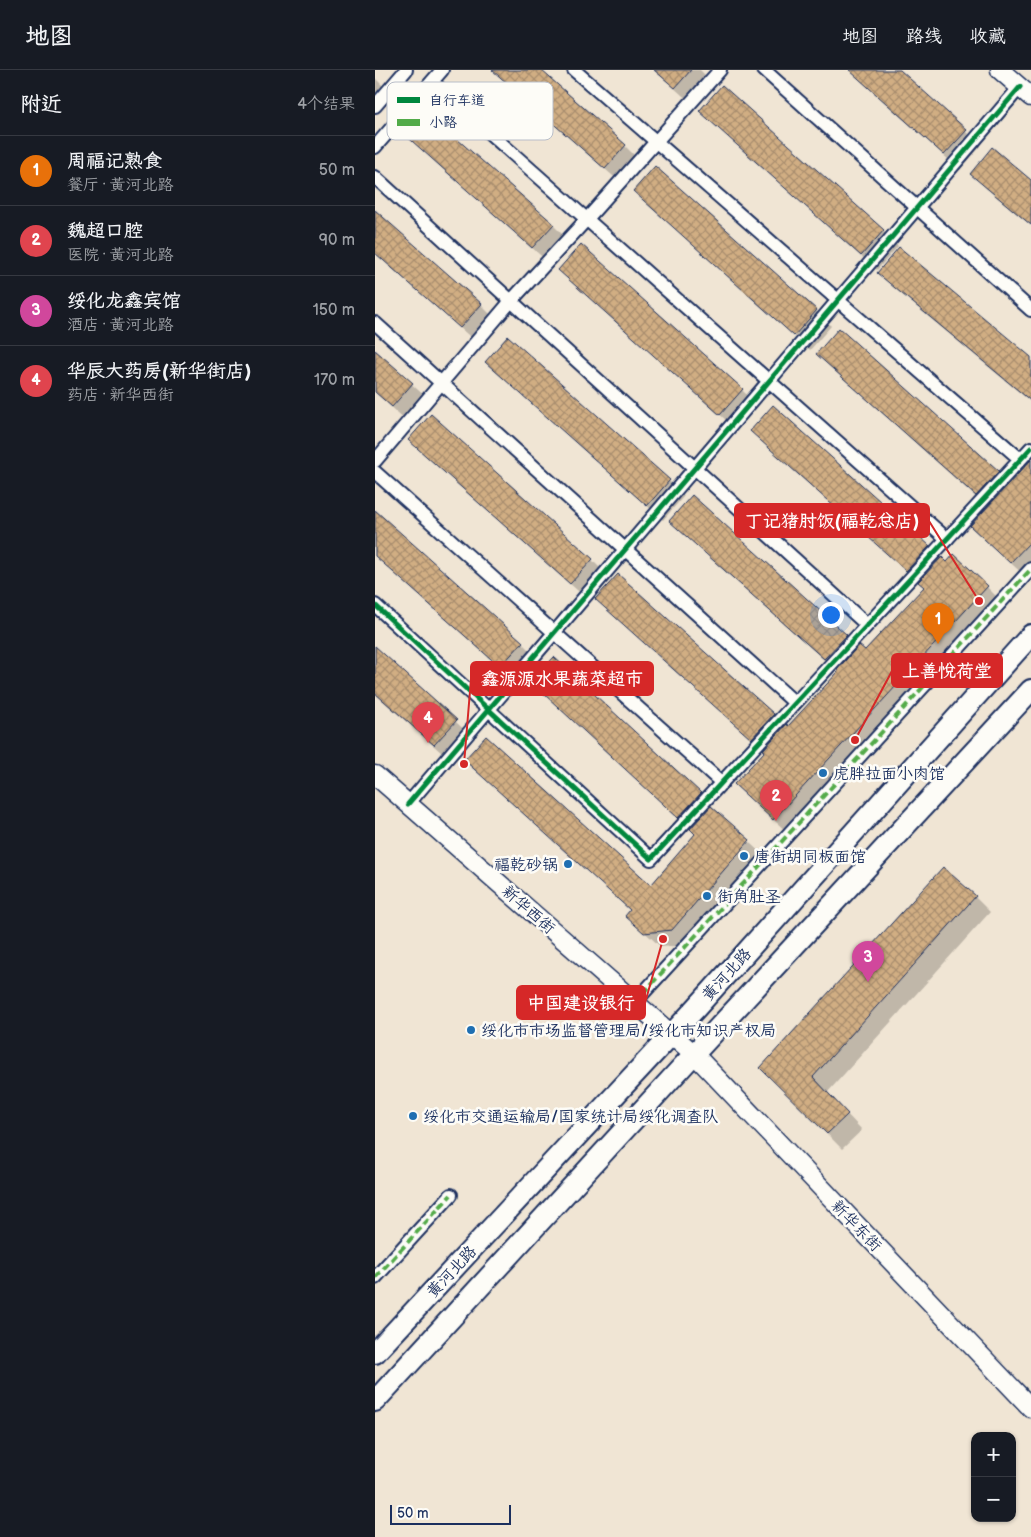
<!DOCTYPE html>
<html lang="zh">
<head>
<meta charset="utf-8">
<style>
	body { margin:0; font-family:"Balsamiq Sans","LXGW WenKai TC",sans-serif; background:#242831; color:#f1f3f6 }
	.controls { position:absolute; right:15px; bottom:15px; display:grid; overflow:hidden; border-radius:10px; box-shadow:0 1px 4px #0004 }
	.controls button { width:45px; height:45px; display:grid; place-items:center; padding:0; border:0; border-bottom:1px solid #363941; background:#171b24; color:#f1f3f6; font:25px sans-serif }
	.scale { position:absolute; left:15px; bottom:12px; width:121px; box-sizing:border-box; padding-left:5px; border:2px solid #1b2f5e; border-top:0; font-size:14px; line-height:18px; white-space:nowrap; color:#1b2f5e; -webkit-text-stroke:4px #fdfcf7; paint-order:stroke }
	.you { position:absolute; left:455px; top:544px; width:18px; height:18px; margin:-12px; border:4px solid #fff; border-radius:50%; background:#1a73e8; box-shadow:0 0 0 8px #1a73e833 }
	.badge { display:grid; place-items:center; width:32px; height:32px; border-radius:50%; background:#1f6fb2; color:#fff; font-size:16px; font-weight:700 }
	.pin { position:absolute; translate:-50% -41px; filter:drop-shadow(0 1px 2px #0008) }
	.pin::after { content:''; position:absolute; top:26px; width:18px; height:15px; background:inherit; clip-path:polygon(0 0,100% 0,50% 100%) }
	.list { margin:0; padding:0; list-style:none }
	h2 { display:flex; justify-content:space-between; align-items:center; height:65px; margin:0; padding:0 20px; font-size:21px }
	h2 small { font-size:16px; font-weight:400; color:#9ea1a6 }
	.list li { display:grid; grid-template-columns:32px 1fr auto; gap:15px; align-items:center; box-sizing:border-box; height:70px; padding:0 20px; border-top:1px solid #363941 }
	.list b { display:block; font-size:19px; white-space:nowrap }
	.list p { margin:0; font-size:16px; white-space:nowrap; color:#9ea1a6 }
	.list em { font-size:16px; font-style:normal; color:#9ea1a6 }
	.map { position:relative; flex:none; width:656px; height:1467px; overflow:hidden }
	header { display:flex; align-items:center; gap:30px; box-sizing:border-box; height:70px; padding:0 25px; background:#171b24; border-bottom:1px solid #363941 }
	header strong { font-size:24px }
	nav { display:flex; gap:28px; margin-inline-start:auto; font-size:18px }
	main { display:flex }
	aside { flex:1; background:#171b24 }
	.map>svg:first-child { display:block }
</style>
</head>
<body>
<header>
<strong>地图</strong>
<nav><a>地图</a><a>路线</a><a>收藏</a></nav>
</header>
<main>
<aside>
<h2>附近<small>4个结果</small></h2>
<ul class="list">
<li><span class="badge" style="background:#e8710a">1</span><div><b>周福记熟食</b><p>餐厅 · 黄河北路</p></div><em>50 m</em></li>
<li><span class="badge" style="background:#e0444e">2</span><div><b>魏超口腔</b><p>医院 · 黄河北路</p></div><em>90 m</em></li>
<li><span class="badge" style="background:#d1479c">3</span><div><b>绥化龙鑫宾馆</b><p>酒店 · 黄河北路</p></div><em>150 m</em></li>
<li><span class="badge" style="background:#e0444e">4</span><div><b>华辰大药房(新华街店)</b><p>药店 · 新华西街</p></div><em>170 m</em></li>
</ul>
</aside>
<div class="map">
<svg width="656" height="1467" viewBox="0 0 656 1467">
	<defs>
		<pattern id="building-cross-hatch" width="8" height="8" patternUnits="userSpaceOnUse" patternTransform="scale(1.25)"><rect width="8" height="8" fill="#d1ae83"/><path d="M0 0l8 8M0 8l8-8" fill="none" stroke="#a98e6e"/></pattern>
	</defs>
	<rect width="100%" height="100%" fill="#f0e5d4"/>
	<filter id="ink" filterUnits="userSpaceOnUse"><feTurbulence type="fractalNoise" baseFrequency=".02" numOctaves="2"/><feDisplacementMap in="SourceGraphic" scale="10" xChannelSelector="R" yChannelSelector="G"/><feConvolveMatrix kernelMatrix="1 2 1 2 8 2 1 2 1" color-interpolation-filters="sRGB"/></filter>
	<g filter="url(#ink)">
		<g fill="#0003">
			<polygon points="117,0 164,0 250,76 265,91 246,113"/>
			<polygon points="279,0 325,0 335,10 316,33"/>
			<polygon points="474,0 524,0 606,76 585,100"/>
			<polygon points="0,8 16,24 0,42"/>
			<polygon points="326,41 508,161 523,176 502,200 341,56"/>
			<polygon points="30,63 178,155 193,170 173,192 45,78"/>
			<polygon points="281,97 441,241 456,256 435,280 259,121"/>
			<polygon points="597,104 656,112 656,155 612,119"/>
			<polygon points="0,142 106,235 121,250 101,272 0,183"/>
			<polygon points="504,203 656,288 656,332 519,218"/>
			<polygon points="200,215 367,320 382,335 361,359"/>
			<polygon points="133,268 294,411 309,426 288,450 127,306"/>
			<polygon points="0,281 53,329 33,352 0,322"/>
			<polygon points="458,299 623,402 635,414 656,391 656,502 651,507 612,471 613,438"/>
			<polygon points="377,361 554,477 572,493 612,517 627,532 414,764 376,729 391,682 222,529 399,644 413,658 464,603 311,466 317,427 490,582 550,517 392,376"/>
			<polygon points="50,385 217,490 232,505 211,528"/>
			<polygon points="0,441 147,573 162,588 141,612 0,486"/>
			<polygon points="0,577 96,666 75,690 0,624"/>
			<polygon points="173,627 325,724 340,739 339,740 389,786 313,875 286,877 252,846 256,841 91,690 276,817 322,764"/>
			<polygon points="600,827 615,842 452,1023 487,1060 467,1079 387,998"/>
		</g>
		<g fill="url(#building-cross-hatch)" stroke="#1b2f5e">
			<polygon points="117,0 166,0 251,75 230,99"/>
			<polygon points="279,0 316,0 300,18"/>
			<polygon points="474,0 525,0 592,60 569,85"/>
			<polygon points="347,15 509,160 486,186 324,41"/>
			<polygon points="49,40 179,154 157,178 28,63"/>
			<polygon points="617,77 656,110 656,155 595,104"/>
			<polygon points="280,96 442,240 419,266 258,121"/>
			<polygon points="0,140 107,234 85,258 0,183"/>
			<polygon points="206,174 368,319 345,345 183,200"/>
			<polygon points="524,177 656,287 656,331 502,203"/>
			<polygon points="464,258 624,401 601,426 441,284"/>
			<polygon points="133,266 295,410 272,436 110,292"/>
			<polygon points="0,280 38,313 17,337 0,322"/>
			<polygon points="398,335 555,476 531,501 375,361"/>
			<polygon points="56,344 218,489 195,514 33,370"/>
			<polygon points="656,390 656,471 635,493 595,456"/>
			<polygon points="317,425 472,565 449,589 294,451"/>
			<polygon points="0,440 148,572 125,597 0,486"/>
			<polygon points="579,484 613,516 398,750 359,714 390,681 388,680 412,654 413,656 463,602 462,600 484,575 490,580 549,517 543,512 567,487 572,492"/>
			<polygon points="243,504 399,644 376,669 220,529"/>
			<polygon points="0,576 82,650 59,675 0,623"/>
			<polygon points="179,587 326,723 303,748 156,612"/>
			<polygon points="111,666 276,815 320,764 315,759 336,736 375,770 297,860 269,863 250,846 255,840 89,690"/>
			<polygon points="568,797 601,826 438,1007 473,1044 452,1064 385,998"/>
		</g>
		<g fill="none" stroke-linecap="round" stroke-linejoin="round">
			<defs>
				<g id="minor">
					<polyline points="199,0 645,389"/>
					<polyline points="389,0 656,240"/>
					<polyline points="57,12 572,469"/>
					<polyline points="0,36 31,0"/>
					<polyline points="0,77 67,0"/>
					<polyline points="0,107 492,555"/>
					<polyline points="0,253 420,633"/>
					<polyline points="0,391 136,231 211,150 345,0"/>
					<polyline points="0,402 347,713"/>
					<polyline points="0,535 276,789 656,378"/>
					<polyline points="33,734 645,17"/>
					<polyline points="260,932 656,499"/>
					<polyline points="0,1208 76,1125"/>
				</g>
				<g id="secondary">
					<polyline points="625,0 656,27"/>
					<polyline points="0,705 319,984 656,1338"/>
				</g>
				<g id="primary">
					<polyline points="0,1283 322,937 656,565"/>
					<polyline points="0,1331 319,984 656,620"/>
				</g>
			</defs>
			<use href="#minor" stroke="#1b2f5e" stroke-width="16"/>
			<use href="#secondary" stroke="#1b2f5e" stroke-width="21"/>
			<use href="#primary" stroke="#1b2f5e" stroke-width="24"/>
			<use href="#minor" stroke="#fdfcf7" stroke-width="12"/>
			<use href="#secondary" stroke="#fdfcf7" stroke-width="18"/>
			<use href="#primary" stroke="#fdfcf7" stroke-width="20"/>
			<g stroke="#52ab49" stroke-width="4" stroke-dasharray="8 4" stroke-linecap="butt">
				<polyline points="260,932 656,499"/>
				<polyline points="0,1208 76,1125"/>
			</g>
			<defs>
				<g id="cycleway">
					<polyline points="0,535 276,789 656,378"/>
					<polyline points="33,734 645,17"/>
				</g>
			</defs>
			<use href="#cycleway" stroke="#fdfcf7" stroke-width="8"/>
			<use href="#cycleway" stroke="#00873e" stroke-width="5"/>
		</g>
	</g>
	<g fill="#1f6fb2" stroke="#fdfcf7" stroke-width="2">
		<circle cx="448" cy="703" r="5"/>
		<circle cx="369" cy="786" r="5"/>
		<circle cx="193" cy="794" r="5"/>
		<circle cx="332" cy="826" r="5"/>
		<circle cx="96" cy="960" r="5"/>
		<circle cx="38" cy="1046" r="5"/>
	</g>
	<g text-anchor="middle" stroke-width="5" stroke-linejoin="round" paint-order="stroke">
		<g font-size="16" fill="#1b2f5e" stroke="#fdfcf7" text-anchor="start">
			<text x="458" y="709">虎胖拉面小肉馆</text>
			<text x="379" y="792">唐街胡同板面馆</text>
			<text x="183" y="800" text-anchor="end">福乾砂锅</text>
			<text x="342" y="832">街角肚圣</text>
			<text x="106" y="966">绥化市市场监督管理局/绥化市知识产权局</text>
			<text x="48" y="1052">绥化市交通运输局/国家统计局绥化调查队</text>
		</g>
		<g font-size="16" fill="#1b2f5e" stroke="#fdfcf7">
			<text transform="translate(154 839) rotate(41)" y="6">新华西街</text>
			<text transform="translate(351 904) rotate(-48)" y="6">黄河北路</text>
			<text transform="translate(482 1155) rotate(46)" y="6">新华东街</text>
			<text transform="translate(76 1201) rotate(-47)" y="6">黄河北路</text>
		</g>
	</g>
	<rect x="12" y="12" width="166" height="58" rx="8" fill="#fdfcf7" stroke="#b9bec9" stroke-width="1"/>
	<rect x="22" y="27" width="23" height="6" fill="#00873e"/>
	<rect x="22" y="49" width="23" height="7" fill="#52ab49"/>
	<g font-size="14" fill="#1b2f5e">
		<text x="54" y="35">自行车道</text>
		<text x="54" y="57">小路</text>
	</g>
	<path fill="none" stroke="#d62828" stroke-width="2" d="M604 531L554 451M480 670L517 601M89 694L96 609M288 869L270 933"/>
	<g fill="#d62828" stroke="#fdfcf7" stroke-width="2">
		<circle cx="604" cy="531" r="5"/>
		<circle cx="480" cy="670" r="5"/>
		<circle cx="89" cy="694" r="5"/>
		<circle cx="288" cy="869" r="5"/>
	</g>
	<g fill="#d62828" stroke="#d62828" stroke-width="2">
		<rect x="360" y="434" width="194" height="33" rx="5"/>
		<rect x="517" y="584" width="110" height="33" rx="5"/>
		<rect x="96" y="592" width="182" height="33" rx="5"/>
		<rect x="142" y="916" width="128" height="33" rx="5"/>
	</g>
	<g font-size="18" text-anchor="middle" font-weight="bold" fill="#fff">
		<text x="457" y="457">丁记猪肘饭(福乾总店)</text>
		<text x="572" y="607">上善悦荷堂</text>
		<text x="187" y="615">鑫源源水果蔬菜超市</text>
		<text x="206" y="939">中国建设银行</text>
	</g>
</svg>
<div class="controls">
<button>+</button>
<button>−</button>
</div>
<div class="scale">50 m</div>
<div class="you"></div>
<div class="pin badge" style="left:563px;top:574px;background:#e8710a">1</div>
<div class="pin badge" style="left:401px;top:751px;background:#e0444e">2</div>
<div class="pin badge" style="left:493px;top:912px;background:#d1479c">3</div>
<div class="pin badge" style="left:53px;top:673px;background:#e0444e">4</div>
</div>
</main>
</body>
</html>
